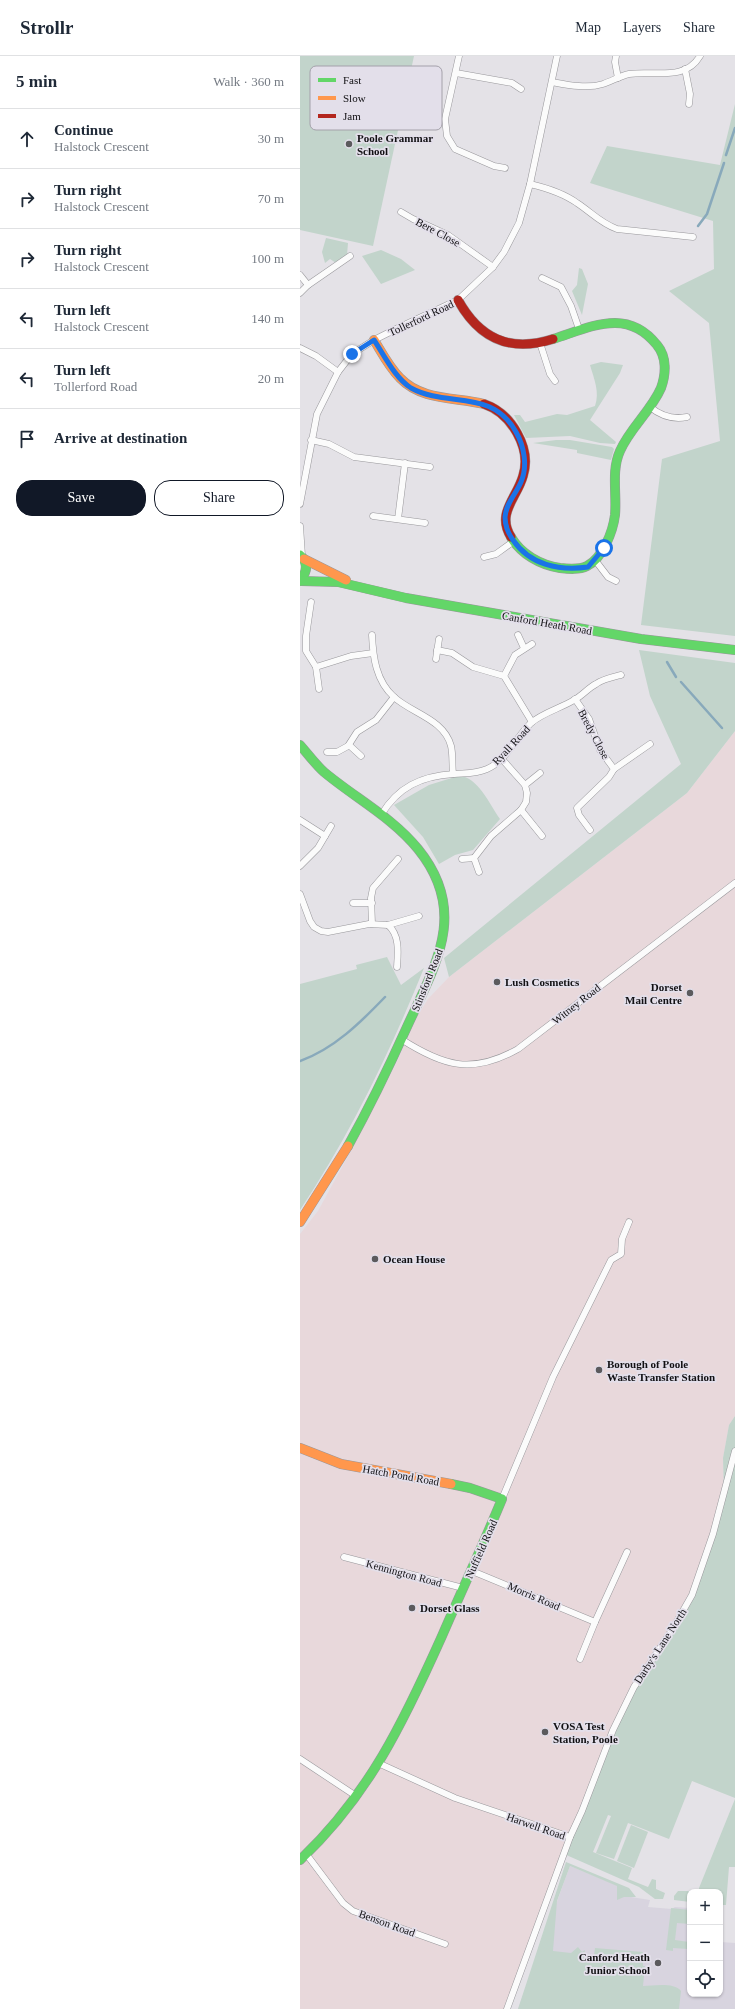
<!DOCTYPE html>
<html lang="en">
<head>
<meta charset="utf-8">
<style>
	body { margin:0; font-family:"Times New Roman",serif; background:#f6f6f7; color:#1f2937 }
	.controls { position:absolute; right:12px; bottom:12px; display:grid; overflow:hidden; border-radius:8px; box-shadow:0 1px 3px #0004 }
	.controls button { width:36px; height:36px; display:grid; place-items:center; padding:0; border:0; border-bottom:1px solid #e0e1e3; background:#fff; color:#1f2937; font:20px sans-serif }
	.stop { position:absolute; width:12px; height:12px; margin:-9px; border:3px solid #1a73e8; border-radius:50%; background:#fff }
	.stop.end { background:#1a73e8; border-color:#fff; box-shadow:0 1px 4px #0008 }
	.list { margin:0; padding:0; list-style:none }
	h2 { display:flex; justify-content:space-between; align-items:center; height:52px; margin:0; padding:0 16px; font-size:17px }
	h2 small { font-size:13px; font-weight:400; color:#747a83 }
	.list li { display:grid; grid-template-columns:26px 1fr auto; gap:12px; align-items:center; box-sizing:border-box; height:60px; padding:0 16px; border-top:1px solid #e0e1e3 }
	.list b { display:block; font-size:15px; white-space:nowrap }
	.list p { margin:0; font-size:13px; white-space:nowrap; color:#747a83 }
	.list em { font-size:13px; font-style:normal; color:#747a83 }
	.actions { display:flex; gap:8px; padding:12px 16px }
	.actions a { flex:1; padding:9px 0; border:1px solid #111827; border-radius:16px; text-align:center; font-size:14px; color:#111827 }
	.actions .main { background:#111827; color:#fff }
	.icon { flex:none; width:22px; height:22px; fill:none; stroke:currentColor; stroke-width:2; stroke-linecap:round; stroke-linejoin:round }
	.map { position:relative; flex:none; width:435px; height:1953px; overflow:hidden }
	header { display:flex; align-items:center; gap:24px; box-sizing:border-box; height:56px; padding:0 20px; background:#fff; border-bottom:1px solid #e0e1e3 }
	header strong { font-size:19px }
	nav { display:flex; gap:22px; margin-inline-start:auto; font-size:14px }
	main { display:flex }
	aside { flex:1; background:#fff }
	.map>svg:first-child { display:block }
</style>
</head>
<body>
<header>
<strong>Strollr</strong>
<nav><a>Map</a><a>Layers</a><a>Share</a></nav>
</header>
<main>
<aside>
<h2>5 min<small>Walk · 360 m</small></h2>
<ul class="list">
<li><svg class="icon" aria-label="ahead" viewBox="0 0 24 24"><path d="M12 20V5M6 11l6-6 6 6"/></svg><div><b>Continue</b><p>Halstock Crescent</p></div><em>30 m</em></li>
<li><svg class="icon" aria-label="right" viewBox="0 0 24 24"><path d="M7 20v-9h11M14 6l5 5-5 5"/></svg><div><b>Turn right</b><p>Halstock Crescent</p></div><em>70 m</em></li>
<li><svg class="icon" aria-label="right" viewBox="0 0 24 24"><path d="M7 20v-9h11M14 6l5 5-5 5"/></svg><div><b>Turn right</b><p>Halstock Crescent</p></div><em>100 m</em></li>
<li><svg class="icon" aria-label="left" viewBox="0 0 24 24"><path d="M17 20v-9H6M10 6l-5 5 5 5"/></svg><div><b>Turn left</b><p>Halstock Crescent</p></div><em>140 m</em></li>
<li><svg class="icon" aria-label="left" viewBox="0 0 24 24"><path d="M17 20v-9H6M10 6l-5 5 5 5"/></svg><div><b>Turn left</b><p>Tollerford Road</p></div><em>20 m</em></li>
<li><svg class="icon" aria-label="arrive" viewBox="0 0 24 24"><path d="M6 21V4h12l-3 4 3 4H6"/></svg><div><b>Arrive at destination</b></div></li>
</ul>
<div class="actions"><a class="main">Save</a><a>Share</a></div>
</aside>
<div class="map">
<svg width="435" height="1953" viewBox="0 0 435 1953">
	<rect width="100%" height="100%" fill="#e4e2e7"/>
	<polygon fill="#e8d8db" points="435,675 435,1360 429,1369 423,1402 424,1437 398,1524 313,1674 207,1953 0,1953 0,1178 18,1155 59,1080 95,1010 118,959 128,943 149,921 387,737"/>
	<polygon fill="#d8d4df" points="270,1810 326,1833 331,1841 350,1844 348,1851 372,1853 375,1851 390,1852 390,1938 420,1938 420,1886 435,1887 435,1953 218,1953"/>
	<g fill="#c2d4cb">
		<polygon points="0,0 114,0 73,190 0,174"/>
		<polygon points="435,48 435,580 341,569 362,403 420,385 409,267 369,235 414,213 413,165 290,127 307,90 420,109"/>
		<polygon points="26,182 48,187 47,199 36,207 30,203 25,207 22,196"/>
		<polygon points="81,194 101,203 115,214 81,228 62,200"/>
		<polygon points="279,212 282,213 288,228 282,259 272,235 277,229"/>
		<path d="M301,306l22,3 -3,8 -30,47 26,22 -1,2 -15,-1 -30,-7 -44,2 -12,-23h6l5,7 32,-8 10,1 28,-9c5,-14 -1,-27 -5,-41z"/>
		<polygon points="256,384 270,384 312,391 314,393 311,404 277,397 277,394 233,387"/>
		<polygon points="339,594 435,607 435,675 387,737 149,921 144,902 381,708 350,640"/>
		<path d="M158,720c19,-1 32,29 42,43l-27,31 -18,5 -16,9 -16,-27 -29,-32 35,-20z"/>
		<path d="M87,901l14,28 23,-17c-34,84 -74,167 -124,242v-226l57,-15 -1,-4z"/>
		<polygon points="435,1360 435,1742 392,1725 369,1783 328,1767 314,1803 296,1797 311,1760 308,1759 293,1796 332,1812 328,1823 348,1831 352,1823 356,1824 356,1833 365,1837 363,1843 355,1843 339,1831 264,1798 327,1649 392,1539 424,1437 423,1402 429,1369"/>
		<polygon points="435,1743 435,1811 429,1811 426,1849 420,1849 420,1836 399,1836 399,1832"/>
		<polygon points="331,1769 348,1776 334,1812 317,1805"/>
		<path d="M266,1806l63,26 7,9h-12l-7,3v-14l-47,-20 -13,35 -4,50 18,2 7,-6 4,5 3,-2 -1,5 10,1 1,-8 48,4v14h2l-2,20c10,0 31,-4 38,5l-2,18h-161z"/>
		<polygon points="378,1835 389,1835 390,1846 374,1844 374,1840"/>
		<polygon points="371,1852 390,1854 390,1868 377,1867 375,1884 389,1886 388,1893 373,1892 373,1895 366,1894"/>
	</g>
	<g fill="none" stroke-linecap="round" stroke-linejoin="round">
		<g stroke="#88a9bb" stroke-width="2.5">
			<polyline points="426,99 435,72"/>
			<polyline points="398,170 407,158 424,107"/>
			<polyline points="367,606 376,621"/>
			<polyline points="381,626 422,672"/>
			<path d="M0,1005c34,-12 61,-39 85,-64"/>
		</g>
		<defs>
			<g id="street">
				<polyline points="159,0 145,63 147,80 155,93 194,110 205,112"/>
				<polyline points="316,0 315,6 318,22"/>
				<polyline points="385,13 390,38 389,48"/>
				<polyline points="156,17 212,27 221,33"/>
				<path d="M252,26c16,3 35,7 51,2 9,-3 17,-8 26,-10 24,-4 56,8 71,-18"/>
				<path d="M230,128c17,4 33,9 47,19 14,9 23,20 40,26l76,8"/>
				<polyline points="101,156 113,163 148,179 193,211"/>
				<polyline points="0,219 8,229"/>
				<polyline points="242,222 261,231 271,250 279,273"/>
				<polyline points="0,237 8,229 50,200"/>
				<polyline points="240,287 250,318 255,325"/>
				<polyline points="0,292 16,300 38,316"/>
				<path d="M350,351c11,9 22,13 37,10"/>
				<polyline points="11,384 29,388 54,401 130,411"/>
				<polyline points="0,448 17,358 38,316 52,298 74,284 100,271 158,244 193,211 204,196 219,167 230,128 257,0"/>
				<polyline points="73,460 125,467"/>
				<polyline points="98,463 105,407"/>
				<polyline points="0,470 2,500"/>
				<polyline points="184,501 196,498 214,485"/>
				<polyline points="295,504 308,521 316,525"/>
				<polyline points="11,546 6,580 6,595 16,611 19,633"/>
				<path d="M72,579c1,22 4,46 22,62 17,16 50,22 57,49 2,8 1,19 2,28"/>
				<polyline points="218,579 224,592"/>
				<polyline points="137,594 152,597 173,611 204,620 232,666"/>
				<polyline points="136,603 139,583"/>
				<polyline points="16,611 51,600 73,597"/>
				<polyline points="204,620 215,599 232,588"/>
				<polyline points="275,643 289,663 300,694 314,713 309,721 277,752 279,759 290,774"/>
				<polyline points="49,689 61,700"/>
				<polyline points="27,696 37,696 48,690 57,676 76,664 94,641"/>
				<polyline points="314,713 350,688"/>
				<polyline points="225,729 240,717"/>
				<polyline points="221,754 242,780"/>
				<path d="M81,759c17,-28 40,-39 73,-41 12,-1 22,0 33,-5 19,-8 29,-32 44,-46 11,-10 30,-15 43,-23 8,-4 14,-12 22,-16 7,-5 17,-7 25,-9"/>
				<polyline points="0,764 25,780"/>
				<polyline points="162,803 174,802"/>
				<polyline points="0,810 18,792 31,770"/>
				<polyline points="179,816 174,802 191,780 221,754 226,746 227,737 225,729 201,702"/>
				<polyline points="0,838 10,865 14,871 21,875 28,876 69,868 88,869 119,860"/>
				<polyline points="53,847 72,847"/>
				<polyline points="72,868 71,842 73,832 98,803"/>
				<path d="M88,869c12,10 10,28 9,42"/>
				<path d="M101,983c42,27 71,36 117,10l217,-166"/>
				<polyline points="202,1443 253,1321 311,1204 321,1198 322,1183 329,1166"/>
				<polyline points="44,1501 163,1532"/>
				<polyline points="172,1515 295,1566"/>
				<polyline points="280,1603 295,1566 327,1496"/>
				<polyline points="0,1703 56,1740"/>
				<polyline points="78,1707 155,1742 270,1781"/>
				<polyline points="7,1799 43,1847 53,1855 145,1888"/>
				<polyline points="207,1953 270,1781 282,1755 313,1674 334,1631 372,1574 392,1539 413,1478 435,1395"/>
			</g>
			<g id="fast">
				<path d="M211,481c10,17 29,28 49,31 9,1 19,2 27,-2 16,-8 26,-35 28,-51 2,-21 -4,-44 5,-64 10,-23 31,-40 41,-63 5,-14 6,-31 -4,-43 -30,-38 -66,-18 -104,-6"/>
				<path d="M0,499c9,8 7,17 0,26"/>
				<polyline points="1,525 38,526 106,542 341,583 435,594"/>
				<path d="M0,689c8,9 15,19 24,27 31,26 68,45 94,77 52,64 16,118 -12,180 -18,40 -37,79 -58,117"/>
				<path d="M0,1804c69,-65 104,-139 142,-224 20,-46 41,-91 60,-137l-32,-11 -19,-4"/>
			</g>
			<g id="slow">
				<path d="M74,284c8,13 15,27 26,38 22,23 56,19 84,26"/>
				<polyline points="4,503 46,524"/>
				<polyline points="0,1166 48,1090"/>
				<polyline points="0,1392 41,1408 151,1428"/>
			</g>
			<g id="jam">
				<path d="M158,244c21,38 51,53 95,39"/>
				<path d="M184,348c27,9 48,44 39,72 -6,22 -27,37 -12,61"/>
			</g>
		</defs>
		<use href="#street" stroke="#98979b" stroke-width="7"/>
		<use href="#fast" stroke="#98979b" stroke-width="10"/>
		<use href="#slow" stroke="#98979b" stroke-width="10"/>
		<use href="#jam" stroke="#98979b" stroke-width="10"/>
		<use href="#street" stroke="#fbfbfb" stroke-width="6"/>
		<use href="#fast" stroke="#63d668" stroke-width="9"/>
		<use href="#slow" stroke="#ff974d" stroke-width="9"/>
		<use href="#jam" stroke="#b3261e" stroke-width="9"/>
	</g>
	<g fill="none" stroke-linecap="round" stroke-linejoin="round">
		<path stroke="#1a73e8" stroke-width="5" d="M52,298l22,-14c10,15 21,38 37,48 36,20 81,0 105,44 8,14 12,34 5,50 -5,12 -15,21 -16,35 0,9 3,16 8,23 17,25 46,31 75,27l16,-19"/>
	</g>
	<g fill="#5b5a5d" stroke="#e3dfea" stroke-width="1.5">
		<circle cx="49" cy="88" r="4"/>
		<circle cx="197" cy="926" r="4"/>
		<circle cx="390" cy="937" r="4"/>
		<circle cx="75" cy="1203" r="4"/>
		<circle cx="299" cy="1314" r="4"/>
		<circle cx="112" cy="1552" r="4"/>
		<circle cx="245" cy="1676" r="4"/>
		<circle cx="358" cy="1907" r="4"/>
	</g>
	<g text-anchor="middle" stroke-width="3.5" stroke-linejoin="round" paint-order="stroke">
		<g font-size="11" font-weight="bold" fill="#111013" stroke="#e3dfea" text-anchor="start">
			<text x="57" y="86">Poole Grammar<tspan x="57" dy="13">School</tspan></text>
			<text x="205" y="930">Lush Cosmetics</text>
			<text x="382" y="935" text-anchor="end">Dorset<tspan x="382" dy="13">Mail Centre</tspan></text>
			<text x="83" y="1207">Ocean House</text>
			<text x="307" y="1312">Borough of Poole<tspan x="307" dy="13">Waste Transfer Station</tspan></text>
			<text x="120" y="1556">Dorset Glass</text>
			<text x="253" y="1674">VOSA Test<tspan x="253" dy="13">Station, Poole</tspan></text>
			<text x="350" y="1905" text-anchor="end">Canford Heath<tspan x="350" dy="13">Junior School</tspan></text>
		</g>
		<g font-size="11" fill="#111013" stroke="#e3dfea">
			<text transform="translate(138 176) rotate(28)" y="4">Bere Close</text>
			<text transform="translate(121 262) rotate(-25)" y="4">Tollerford Road</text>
			<text transform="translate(247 567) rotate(10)" y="4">Canford Heath Road</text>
			<text transform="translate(294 678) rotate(62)" y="4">Bredy Close</text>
			<text transform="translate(211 689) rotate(-47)" y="4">Ryall Road</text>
			<text transform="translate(127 924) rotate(-68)" y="4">Stinsford Road</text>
			<text transform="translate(276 948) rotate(-38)" y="4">Witney Road</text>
			<text transform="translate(101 1419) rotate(10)" y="4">Hatch Pond Road</text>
			<text transform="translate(181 1493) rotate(-66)" y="4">Nuffield Road</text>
			<text transform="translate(104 1517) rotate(15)" y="4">Kennington Road</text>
			<text transform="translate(234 1540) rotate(23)" y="4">Morris Road</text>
			<text transform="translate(360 1590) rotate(-57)" y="4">Darby's Lane North</text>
			<text transform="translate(236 1770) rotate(19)" y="4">Harwell Road</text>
			<text transform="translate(87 1867) rotate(20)" y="4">Benson Road</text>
		</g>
	</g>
	<rect x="10" y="10" width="132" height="64" rx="6" fill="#e3dfea" stroke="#a4a1aa" stroke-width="1"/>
	<rect x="18" y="22" width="18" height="4" fill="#63d668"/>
	<rect x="18" y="40" width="18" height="4" fill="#ff974d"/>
	<rect x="18" y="58" width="18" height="4" fill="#b3261e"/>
	<g font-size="11" fill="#111013">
		<text x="43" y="28">Fast</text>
		<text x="43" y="46">Slow</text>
		<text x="43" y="64">Jam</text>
	</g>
</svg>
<div class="controls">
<button>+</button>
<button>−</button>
<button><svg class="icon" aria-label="locate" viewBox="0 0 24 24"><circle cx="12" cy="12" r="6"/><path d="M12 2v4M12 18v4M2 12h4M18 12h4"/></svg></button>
</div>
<div class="stop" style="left:304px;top:492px"></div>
<div class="stop end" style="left:52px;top:298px"></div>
</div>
</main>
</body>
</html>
